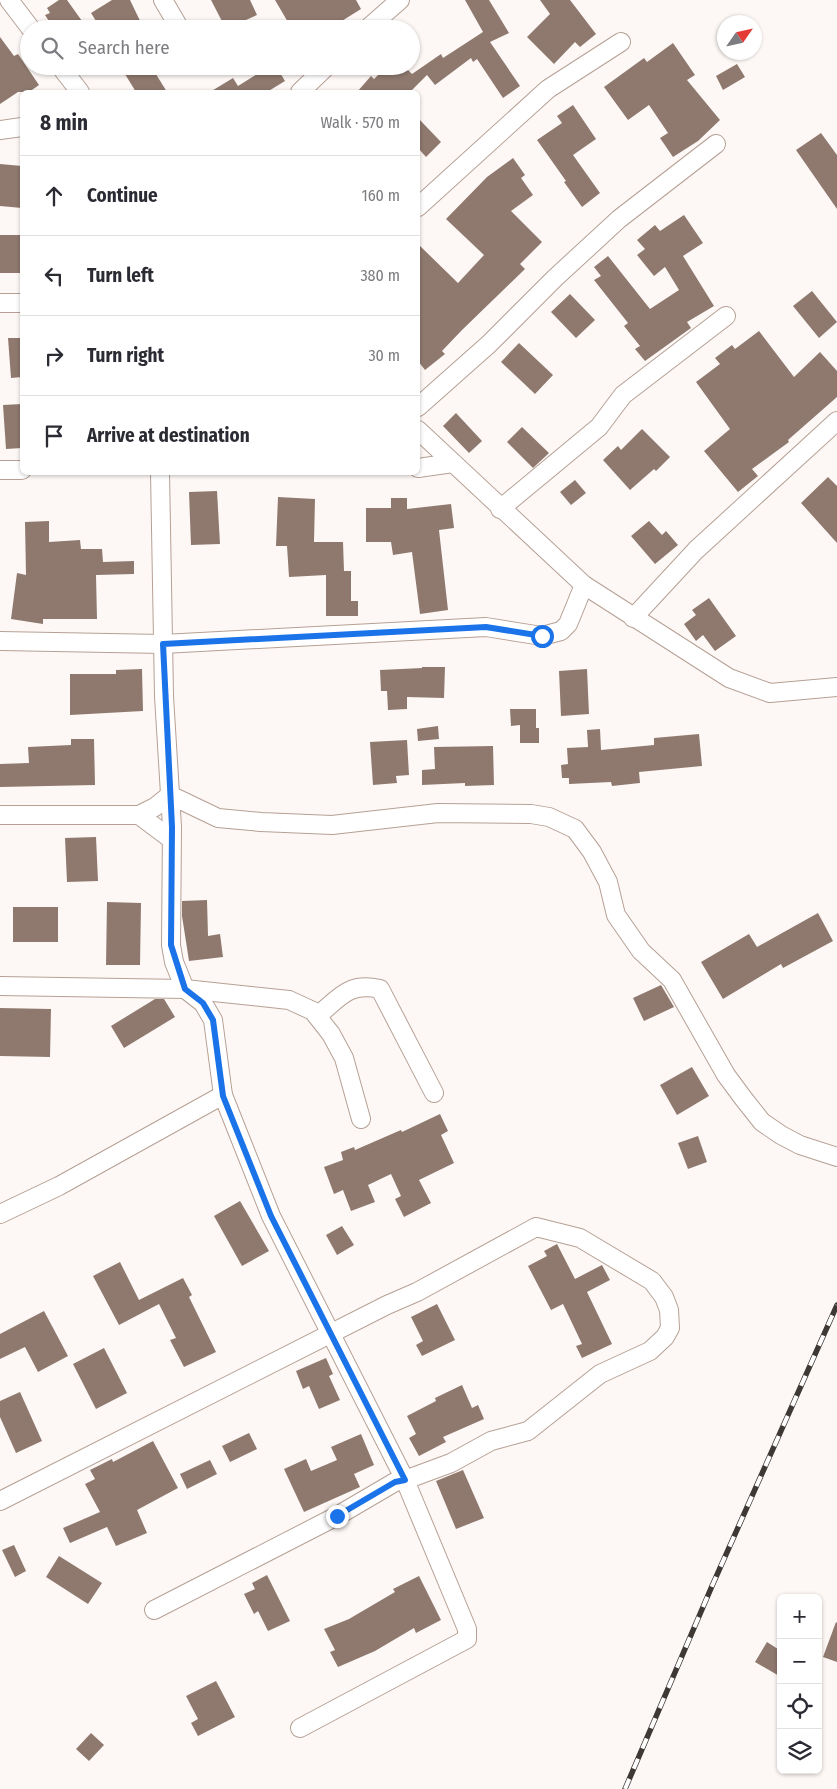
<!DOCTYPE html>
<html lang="en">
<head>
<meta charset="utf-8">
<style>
	body { margin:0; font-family:"Fira Sans Condensed",sans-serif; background:#f7f7f7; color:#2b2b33 }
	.controls { position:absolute; right:15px; bottom:15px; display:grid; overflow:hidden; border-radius:8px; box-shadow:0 1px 4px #0004 }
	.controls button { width:45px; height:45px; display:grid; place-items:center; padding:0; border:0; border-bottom:1px solid #e1e1e2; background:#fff; color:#2b2b33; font:25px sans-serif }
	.compass { position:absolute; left:717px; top:15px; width:45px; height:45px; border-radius:50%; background:#fff; box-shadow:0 1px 4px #0004; rotate:56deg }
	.stop { position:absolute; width:15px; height:15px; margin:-11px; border:4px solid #1a73e8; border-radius:50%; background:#fff }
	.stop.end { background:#1a73e8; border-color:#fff; box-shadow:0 1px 5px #0008 }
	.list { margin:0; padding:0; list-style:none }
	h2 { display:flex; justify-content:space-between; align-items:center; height:65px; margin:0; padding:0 20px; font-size:21px }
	h2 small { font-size:16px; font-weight:400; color:#7c7c81 }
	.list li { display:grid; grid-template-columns:32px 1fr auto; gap:15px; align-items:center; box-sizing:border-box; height:80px; padding:0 20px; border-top:1px solid #e1e1e2 }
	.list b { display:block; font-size:19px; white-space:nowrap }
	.list em { font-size:16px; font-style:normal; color:#7c7c81 }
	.icon { flex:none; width:28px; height:28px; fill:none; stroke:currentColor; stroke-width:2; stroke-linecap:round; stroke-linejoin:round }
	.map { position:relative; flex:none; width:837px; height:1789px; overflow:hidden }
	.search { position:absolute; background:#fff; box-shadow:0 1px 4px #0004; left:20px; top:20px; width:400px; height:55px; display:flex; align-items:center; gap:12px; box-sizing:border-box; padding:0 18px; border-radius:28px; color:#7c7c81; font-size:19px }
	.panel { position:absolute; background:#fff; box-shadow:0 1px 4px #0004; left:20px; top:90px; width:400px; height:385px; border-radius:8px }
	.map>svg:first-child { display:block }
</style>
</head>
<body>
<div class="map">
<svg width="837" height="1789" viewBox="0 0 837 1789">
	<rect width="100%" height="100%" fill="#fdf8f5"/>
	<g fill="#8f796f">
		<polygon points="59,0 67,0 82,21 71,29 54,29 45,15 50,13 47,8"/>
		<polygon points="112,0 130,0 144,29 101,29 91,13"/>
		<polygon points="211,0 250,0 257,15 226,29"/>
		<polygon points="275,0 356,0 361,9 337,24 340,29 292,29"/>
		<polygon points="465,0 489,0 509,33 490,42 520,86 503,98 477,59 473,62 471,58 435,85 427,75 410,92 357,92 371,76 374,79 387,66 404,66 412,74 441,54 443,58 483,32"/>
		<polygon points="540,0 570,0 596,34 580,47 575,42 554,64 527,37 550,14"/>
		<polygon points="0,37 14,56 18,54 39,85 29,92 18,92 0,104"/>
		<polygon points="673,43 695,75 687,80 720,120 698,141 673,157 660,138 668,133 649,105 628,120 604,87 644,58 647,62"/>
		<polygon points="737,64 745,77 723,90 716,76"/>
		<polygon points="120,66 151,66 167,92 136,92"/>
		<polygon points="270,66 276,66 285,81 267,92 210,92 233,78 238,86"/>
		<polygon points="573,105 596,139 573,155 600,193 582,207 564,182 566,181 537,140 562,123 557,116"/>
		<polygon points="418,118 441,142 426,157 418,148"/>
		<polygon points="821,133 837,155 837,209 796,150"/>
		<polygon points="513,158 525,175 521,178 533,195 511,211 542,242 520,264 525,269 462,330 442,351 445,354 425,370 418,361 418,244 458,283 484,255 446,219 487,177"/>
		<polygon points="0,164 22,166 22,208 0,206"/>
		<polygon points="684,215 703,243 683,256 714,306 687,322 691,328 645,361 635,349 640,346 624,326 628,323 594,280 601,276 594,267 608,256 650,309 679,290 665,267 654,276 637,255 645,249 637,240 655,225 660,231"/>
		<rect x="0" y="235" width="22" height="38"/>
		<polygon points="812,291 837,322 819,338 793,306"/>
		<polygon points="570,294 595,320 576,338 551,312"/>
		<polygon points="759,331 794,377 820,352 837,371 837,397 788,440 789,442 752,469 758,476 738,492 704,451 730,429 696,382 720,364 715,358 732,345 735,349"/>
		<polygon points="8,338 22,338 22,377 11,378"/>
		<polygon points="519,343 553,375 535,394 501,362"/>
		<polygon points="22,404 22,448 6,449 3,405"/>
		<polygon points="456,413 482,441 469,453 443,426"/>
		<polygon points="522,427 549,453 533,468 507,442"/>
		<polygon points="642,429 670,457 656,471 654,469 630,490 603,460 618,446 621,450"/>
		<polygon points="828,477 837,486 837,543 801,503"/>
		<polygon points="575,480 586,493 571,505 560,492"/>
		<polygon points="217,491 220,544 191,545 189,492"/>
		<polygon points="278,497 315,499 314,542 343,542 344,571 351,571 351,601 358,601 358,616 326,616 326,575 289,577 287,546 276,546"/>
		<polygon points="391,498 407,498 407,509 451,504 454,528 439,530 448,610 420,614 412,552 393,555 391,542 366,542 366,508 391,508"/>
		<polygon points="49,521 49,542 80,540 81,549 102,549 103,562 134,561 134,574 96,575 97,619 43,619 43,624 11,619 17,573 26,575 25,522"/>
		<polygon points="649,521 662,535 666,531 678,545 655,564 631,536"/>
		<polygon points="709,598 736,636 715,651 703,635 696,641 684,624 696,615 692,610"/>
		<polygon points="422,667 445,667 444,698 407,697 407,709 388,710 387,691 381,691 380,670 422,668"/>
		<polygon points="142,669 143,711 70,715 70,674 116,674 116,670"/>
		<polygon points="587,669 589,714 561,716 559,671"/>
		<polygon points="510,709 536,709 536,728 539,728 539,743 520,743 520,725 511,726"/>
		<polygon points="438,726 439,739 418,741 417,729"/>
		<polygon points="600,729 601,750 654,745 654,738 699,734 702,766 639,772 640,783 612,786 611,782 569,784 569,778 562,778 561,765 568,764 567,748 588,747 587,730"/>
		<polygon points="71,739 94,739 95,785 0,787 0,764 29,763 28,747 71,745"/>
		<polygon points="407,740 409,775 396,776 397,783 373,785 370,742"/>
		<polygon points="493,746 494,785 465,786 465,783 422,785 422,770 435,769 434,747"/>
		<polygon points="96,837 98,881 67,882 65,838"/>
		<polygon points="207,900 208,936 220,934 223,957 189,961 182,916 182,901"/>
		<polygon points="107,902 141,903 140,965 106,965"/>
		<rect x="13" y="907" width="45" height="35"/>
		<polygon points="818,913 833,941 783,968 781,964 723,999 701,962 749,934 757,947"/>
		<polygon points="661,985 674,1007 644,1021 633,998"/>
		<polygon points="155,999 164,999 175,1017 124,1048 111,1026"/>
		<polygon points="0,1008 51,1009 50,1057 0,1056"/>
		<polygon points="692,1067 709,1096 677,1115 660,1085"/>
		<polygon points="440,1114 448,1131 441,1135 454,1163 419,1180 431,1203 404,1217 395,1199 401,1196 391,1174 368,1185 375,1202 351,1211 343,1190 334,1194 324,1167 343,1160 341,1152 354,1147 355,1150 401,1130 402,1132"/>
		<polygon points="698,1136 707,1162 688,1169 678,1143"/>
		<polygon points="240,1201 269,1251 242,1266 214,1216"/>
		<polygon points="342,1226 354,1245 337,1255 326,1235"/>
		<polygon points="557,1244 575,1279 602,1265 610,1280 587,1292 612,1344 582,1358 576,1346 582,1344 563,1304 551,1310 528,1266 547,1256 544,1251"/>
		<polygon points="120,1262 139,1300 183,1278 192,1295 189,1297 216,1352 184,1367 170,1340 176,1338 159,1304 119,1325 93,1276"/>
		<polygon points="437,1304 455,1340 422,1356 416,1345 423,1341 411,1317"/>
		<polygon points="44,1311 68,1356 38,1372 25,1347 0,1359 0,1334"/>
		<polygon points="104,1348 127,1393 96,1409 73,1364"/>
		<polygon points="326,1358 333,1374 329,1376 340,1400 319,1409 309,1386 303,1389 296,1371"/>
		<polygon points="462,1385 472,1408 478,1405 484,1419 443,1437 446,1442 419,1456 409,1438 416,1434 407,1416 436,1401 435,1398"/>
		<polygon points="20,1392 42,1441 16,1453 0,1417 0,1401"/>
		<polygon points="249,1433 257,1449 230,1462 222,1446"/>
		<polygon points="361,1434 374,1465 354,1474 360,1487 304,1512 284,1469 306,1459 311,1471 337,1460 331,1447"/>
		<polygon points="153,1441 178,1488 137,1510 147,1533 116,1546 107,1527 70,1543 63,1528 100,1512 85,1484 95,1479 90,1470 112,1459 113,1462"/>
		<polygon points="210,1460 217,1474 187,1489 180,1474"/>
		<polygon points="463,1470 484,1518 456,1529 436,1481"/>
		<polygon points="14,1545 26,1571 15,1577 2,1550"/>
		<polygon points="59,1556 102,1583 88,1604 46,1577"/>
		<polygon points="267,1575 290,1621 268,1631 258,1611 254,1614 244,1594 255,1589 252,1583"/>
		<polygon points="419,1576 441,1620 416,1633 414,1628 375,1651 338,1667 330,1652 335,1650 324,1629 349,1619 395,1592 393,1589"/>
		<polygon points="836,1622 837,1623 837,1662 823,1657"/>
		<polygon points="767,1642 781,1651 781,1677 755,1662"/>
		<polygon points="216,1681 235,1717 198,1736 191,1723 198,1719 186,1696"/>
		<polygon points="91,1733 104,1745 89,1761 76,1749"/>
	</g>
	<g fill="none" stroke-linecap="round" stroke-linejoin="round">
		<defs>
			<g id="minor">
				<polyline points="9,0 31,29"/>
				<polyline points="163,0 180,29"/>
				<polyline points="367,29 400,0"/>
				<polyline points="60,66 80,92"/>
				<polyline points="300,92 327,66"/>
				<polyline points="0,130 22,127"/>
				<polyline points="418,207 548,89 621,42"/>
				<polyline points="0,303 22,303"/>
				<polyline points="418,407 489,344 555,278 619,219 716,144"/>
				<polyline points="418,430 584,585 729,678 770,693 837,687"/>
				<polyline points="418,468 453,463"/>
				<polyline points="0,470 22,470"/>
				<polyline points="500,509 599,427 623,395 726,316"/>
				<polyline points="633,618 696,550 837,421"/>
				<polyline points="0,641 163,644 486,627 542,636 561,631 568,624 584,585"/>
				<polyline points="0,815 139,815 155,807 170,795 218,818 261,822 332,825 438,813 531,814 549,817 575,829 592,852 608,882 616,915 641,951 672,980 726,1075 743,1098 762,1122 781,1135 800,1145 837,1157"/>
				<polyline points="139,815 171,839"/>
				<polyline points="0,986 185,989 289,1000 313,1011 331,1034 344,1058 361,1119"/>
				<path d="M317,1016c24,-19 31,-34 63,-27l54,104"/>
				<polyline points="0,1214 59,1186 223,1095"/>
				<polyline points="0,1501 387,1305 417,1292 536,1227 580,1238 652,1281 664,1297 669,1310 670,1328 665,1337 650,1351 600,1374 528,1431 491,1441 451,1463 405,1480 467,1629 467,1639 300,1728"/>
				<polyline points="154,1610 337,1516 395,1482 405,1480 271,1216 223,1095 213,1020 203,1003 185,989 174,962 171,945 172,827 164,696 160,472"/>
			</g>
		</defs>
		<use href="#minor" stroke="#b6a095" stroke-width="20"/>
		<use href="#minor" stroke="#fff" stroke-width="18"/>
		<defs>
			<polyline id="rail" points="625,1789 712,1586 837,1305"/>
		</defs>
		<use href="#rail" stroke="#3f3936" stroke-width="5.5"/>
		<use href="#rail" stroke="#fff" stroke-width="4" stroke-dasharray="11" stroke-linecap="butt"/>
	</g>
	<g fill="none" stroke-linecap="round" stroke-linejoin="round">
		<polyline stroke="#1a73e8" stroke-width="6" points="337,1516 395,1482 405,1480 271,1216 223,1096 213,1020 203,1003 185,989 171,945 172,827 163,644 486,627 542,636"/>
	</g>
</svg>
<div class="controls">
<button>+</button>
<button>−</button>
<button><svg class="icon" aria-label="locate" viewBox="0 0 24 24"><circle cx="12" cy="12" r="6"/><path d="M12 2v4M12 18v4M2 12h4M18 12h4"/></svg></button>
<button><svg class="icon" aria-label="layers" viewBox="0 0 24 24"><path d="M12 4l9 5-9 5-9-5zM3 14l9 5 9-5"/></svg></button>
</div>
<svg class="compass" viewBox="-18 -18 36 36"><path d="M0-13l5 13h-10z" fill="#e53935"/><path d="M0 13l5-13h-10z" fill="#7c7c81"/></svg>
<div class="stop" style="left:542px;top:636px"></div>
<div class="stop end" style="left:337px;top:1516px"></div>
<div class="search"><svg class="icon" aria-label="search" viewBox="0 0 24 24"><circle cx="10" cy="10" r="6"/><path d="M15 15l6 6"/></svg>Search here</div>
<section class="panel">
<h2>8 min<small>Walk · 570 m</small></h2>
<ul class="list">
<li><svg class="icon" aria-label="ahead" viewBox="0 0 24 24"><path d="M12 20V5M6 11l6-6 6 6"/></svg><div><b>Continue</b></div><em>160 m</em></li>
<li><svg class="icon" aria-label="left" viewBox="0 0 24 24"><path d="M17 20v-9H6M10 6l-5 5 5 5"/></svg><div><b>Turn left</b></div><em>380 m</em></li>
<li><svg class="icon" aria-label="right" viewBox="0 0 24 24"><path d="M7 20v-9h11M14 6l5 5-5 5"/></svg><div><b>Turn right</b></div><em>30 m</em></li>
<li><svg class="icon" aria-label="arrive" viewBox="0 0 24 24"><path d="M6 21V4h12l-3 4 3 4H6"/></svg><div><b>Arrive at destination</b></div></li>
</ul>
</section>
</div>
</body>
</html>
